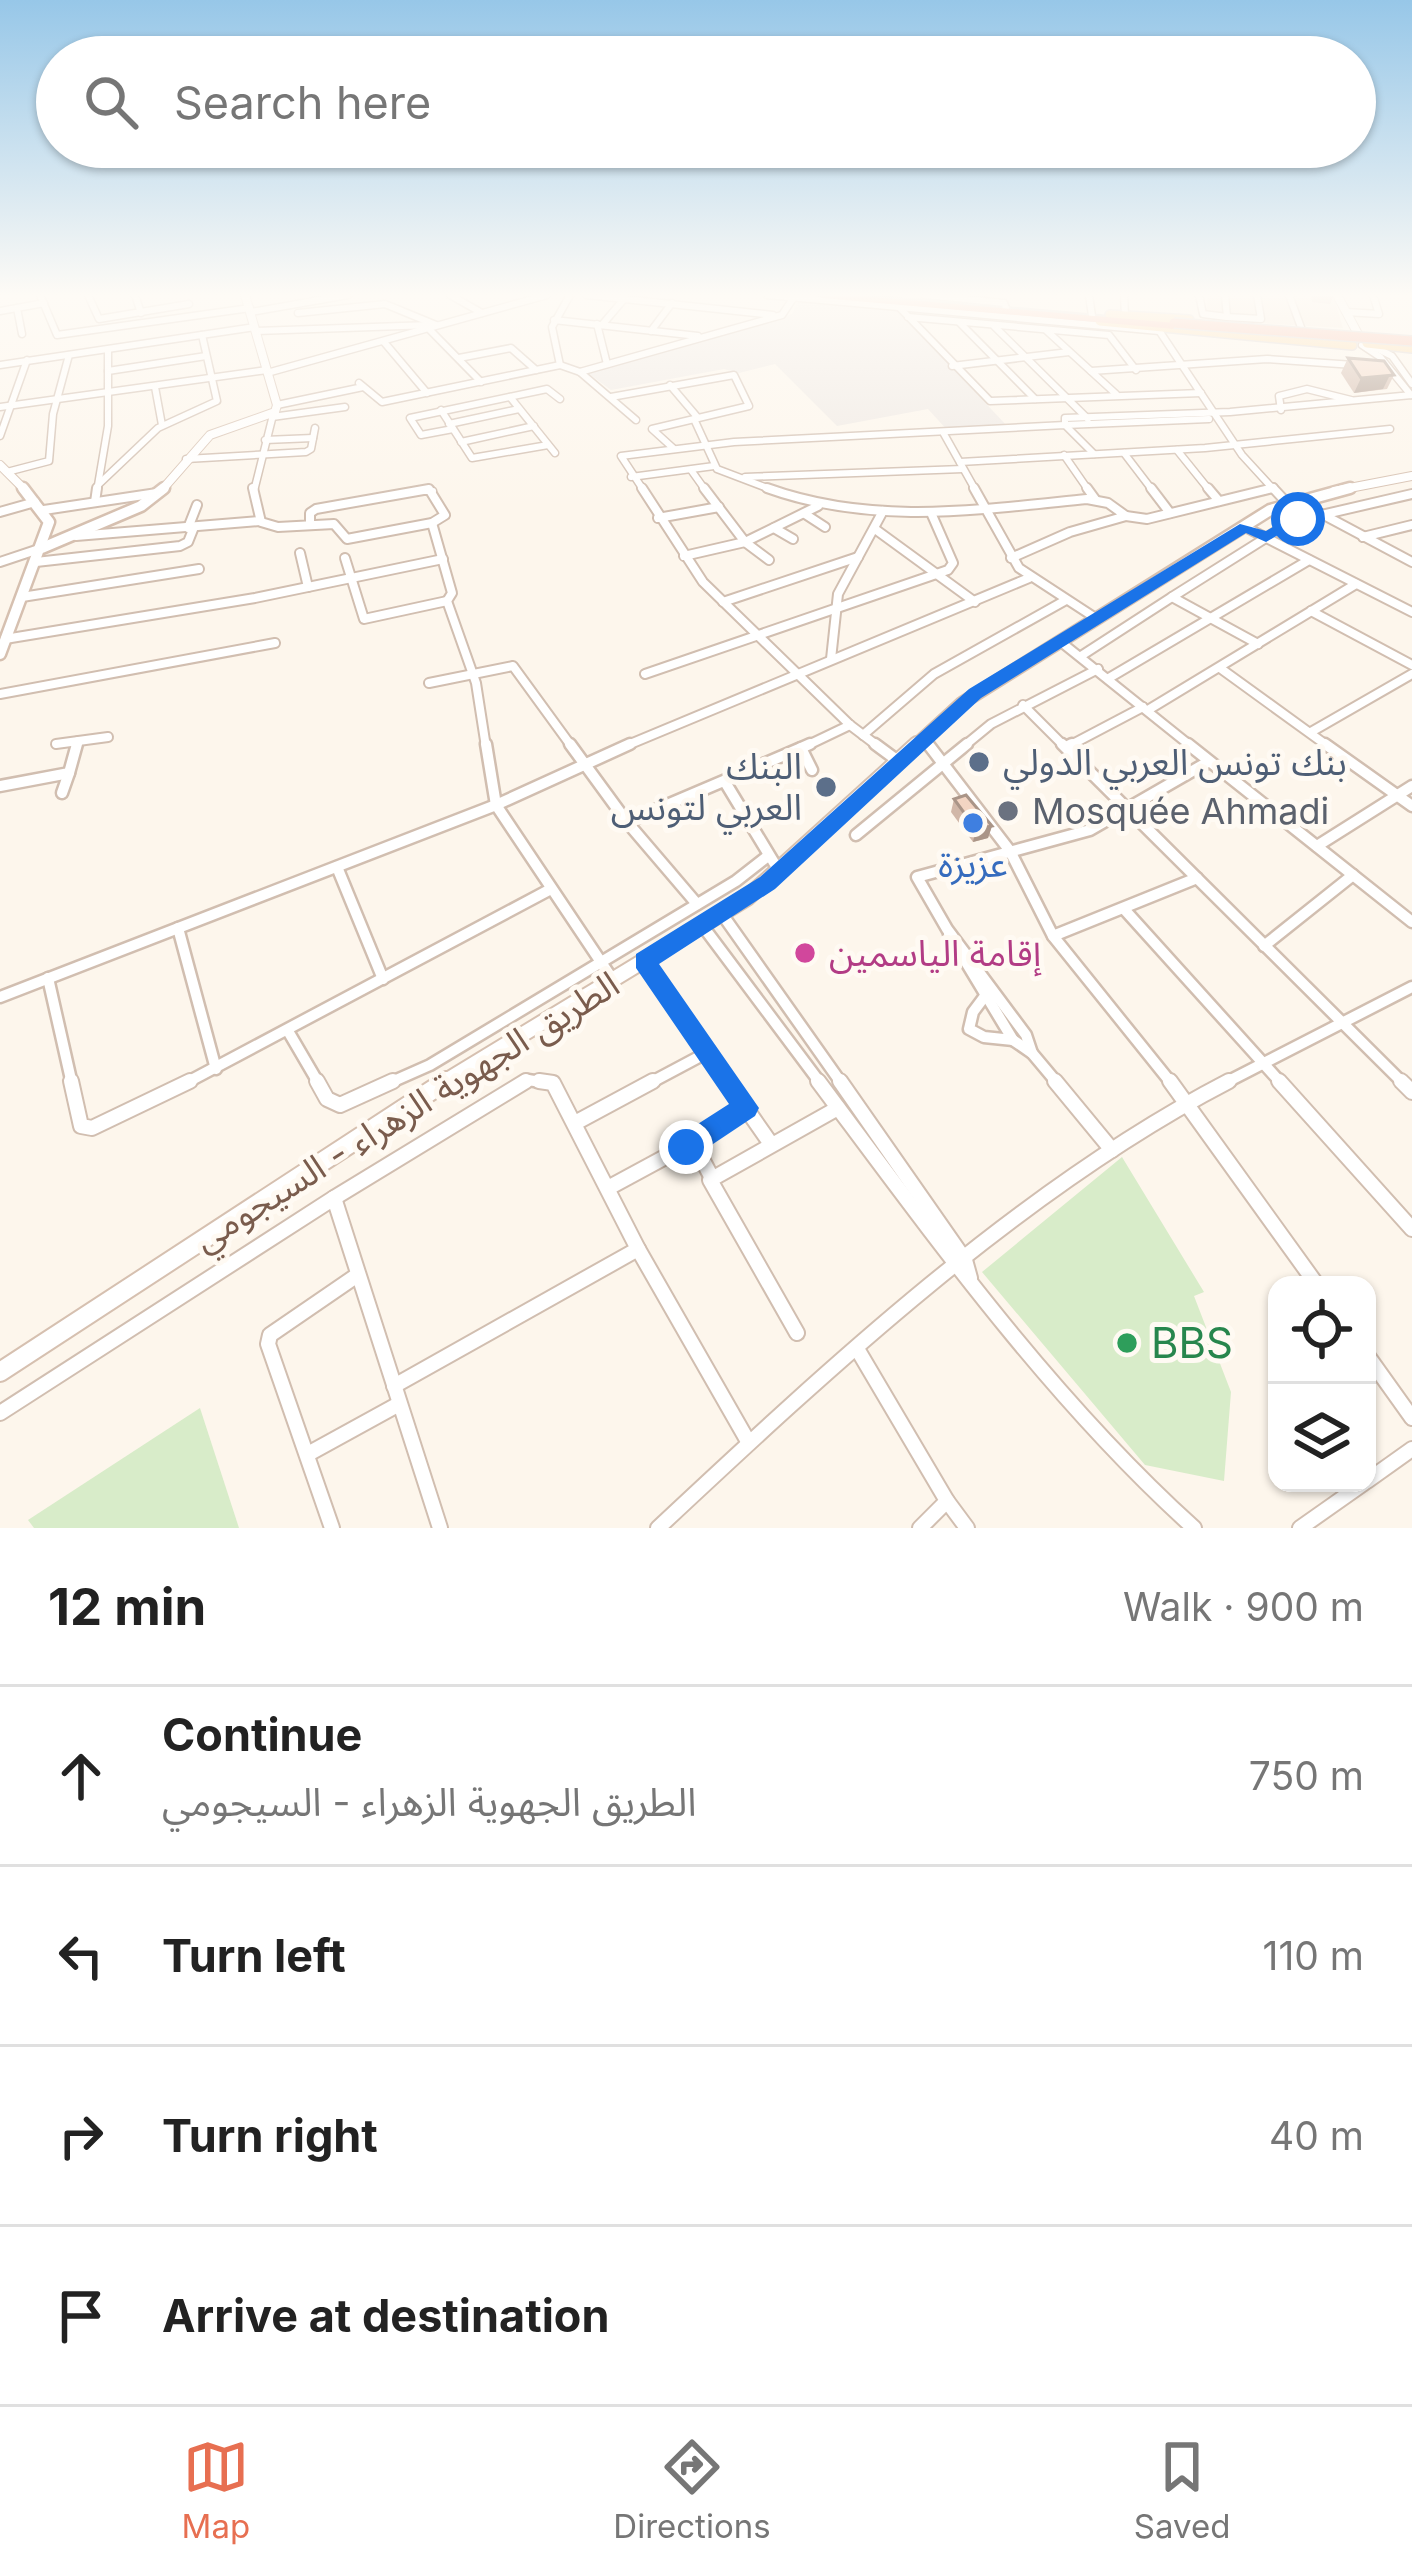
<!DOCTYPE html>
<html lang="en">
<head>
<meta charset="utf-8">
<style>
	body { margin:0; font-family:Inter,"Noto Sans Arabic",sans-serif; background:#f2f2f2; color:#222 }
	.controls { position:absolute; right:36px; bottom:36px; display:grid; overflow:hidden; border-radius:24px; box-shadow:0 3px 9px #0004 }
	.controls button { width:108px; height:108px; display:grid; place-items:center; padding:0; border:0; border-bottom:3px solid #e0e0e0; background:#fff; color:#222; font:60px sans-serif }
	.stop { position:absolute; width:36px; height:36px; margin:-27px; border:9px solid #1a73e8; border-radius:50%; background:#fff }
	.stop.end { background:#1a73e8; border-color:#fff; box-shadow:0 3px 12px #0008 }
	.list { margin:0; padding:0; list-style:none }
	h2 { display:flex; justify-content:space-between; align-items:center; height:156px; margin:0; padding:0 48px; font-size:51px }
	h2 small { font-size:39px; font-weight:400; color:#767676 }
	.list li { display:grid; grid-template-columns:78px 1fr auto; gap:36px; align-items:center; box-sizing:border-box; height:180px; padding:0 48px; border-top:3px solid #e0e0e0 }
	.list b { display:block; font-size:45px; white-space:nowrap }
	.list p { margin:0; font-size:39px; white-space:nowrap; color:#767676 }
	.list em { font-size:39px; font-style:normal; color:#767676 }
	.icon { flex:none; width:66px; height:66px; fill:none; stroke:currentColor; stroke-width:2; stroke-linecap:round; stroke-linejoin:round }
	.map { position:relative; flex:none; width:1412px; height:1528px; overflow:hidden }
	.search { position:absolute; background:#fff; box-shadow:0 3px 9px #0004; left:36px; right:36px; top:36px; height:132px; display:flex; align-items:center; gap:30px; box-sizing:border-box; padding:0 42px; border-radius:66px; color:#767676; font-size:45px }
	.sheet { height:876px; background:#fff }
	nav { display:flex; justify-content:space-around; align-items:center; box-sizing:border-box; height:168px; border-top:3px solid #e0e0e0; background:#fff; font-size:33px; color:#767676 }
	nav a { display:grid; justify-items:center; gap:6px }
	nav .on { color:#e76f51 }
	.map>svg:first-child { display:block }
</style>
</head>
<body>
<div class="map">
<svg width="1412" height="1528" viewBox="0 0 1412 1528">
	<rect width="100%" height="100%" fill="#fdf6ec"/>
	<polygon fill="#f5e8da" points="1207,295 1333,295 1343,328 1207,320"/>
	<polygon fill="#efe9e4" points="810,299 895,307 1009,428 949,432 928,409 837,426 775,364 739,373 724,369 611,390 585,371 792,314 798,302"/>
	<g fill="#d8ecc9">
		<polygon points="1122,1157 1204,1292 1194,1296 1231,1392 1224,1481 1145,1465 982,1272"/>
		<polygon points="200,1408 239,1528 34,1528 28,1520"/>
	</g>
	<g fill="none" stroke-linecap="round" stroke-linejoin="round">
		<defs>
			<g id="street-far3">
				<polyline points="40,295 57,335 250,308"/>
				<polyline points="88,295 99,319 189,304"/>
				<polyline points="135,295 141,313"/>
				<polyline points="450,295 482,313"/>
				<polyline points="587,295 773,315"/>
				<polyline points="767,295 1159,331"/>
				<polyline points="925,295 1004,303 1006,308"/>
				<polyline points="1089,295 1092,316"/>
				<polyline points="1124,295 1125,316"/>
				<polyline points="1199,295 1203,314 1227,317"/>
				<polyline points="1225,295 1227,317 1261,319 1257,295"/>
				<polyline points="1289,295 1302,330"/>
				<polyline points="899,307 990,401 1201,393"/>
				<polyline points="17,308 22,334"/>
				<polyline points="0,311 44,303"/>
				<polyline points="251,312 348,295"/>
				<polyline points="1346,312 1379,314 1373,295"/>
				<polyline points="298,313 385,304 436,325"/>
				<polyline points="908,317 1109,335 1136,370"/>
				<polyline points="554,320 698,336"/>
				<polyline points="960,323 1035,399"/>
				<polyline points="597,324 607,364"/>
				<polyline points="602,325 624,299"/>
				<polyline points="994,326 1088,419"/>
				<polyline points="1158,329 1242,455 1275,491"/>
				<polyline points="430,330 481,382"/>
				<polyline points="256,331 431,325"/>
				<polyline points="651,331 672,303"/>
				<polyline points="1047,331 1116,394"/>
				<polyline points="384,342 427,393"/>
				<polyline points="1362,345 1380,357 1411,395"/>
				<polyline points="1374,347 1392,356 1412,384"/>
				<polyline points="459,358 511,348 536,370"/>
				<polyline points="0,365 255,327"/>
				<polyline points="560,365 552,327 570,295"/>
				<polyline points="952,366 1069,352"/>
				<polyline points="108,371 206,356"/>
				<polyline points="1091,371 1267,359 1354,365"/>
				<polyline points="580,372 782,315 794,297"/>
				<polyline points="267,373 547,295"/>
				<polyline points="359,383 382,402 560,365 580,372 636,420"/>
				<polyline points="670,385 698,418"/>
				<polyline points="155,387 162,425"/>
				<polyline points="510,397 555,453"/>
				<polyline points="611,397 734,375 749,406 652,429 673,448"/>
				<polyline points="277,405 363,387"/>
				<polyline points="0,407 267,370"/>
				<polyline points="441,410 472,458 548,445"/>
				<polyline points="1281,410 1279,396 1307,389 1351,400"/>
				<polyline points="272,417 345,407"/>
				<polyline points="694,419 717,469 775,491"/>
				<polyline points="449,424 519,409"/>
				<polyline points="1065,425 1065,418 1230,412 1412,395"/>
				<polyline points="1065,425 1209,419"/>
				<polyline points="453,429 421,435 410,418 547,389 560,399"/>
				<polyline points="944,434 976,491"/>
				<polyline points="0,436 27,360"/>
				<polyline points="265,440 313,438"/>
				<polyline points="461,442 534,426"/>
				<polyline points="1177,450 1210,491"/>
				<polyline points="1124,453 1153,491"/>
				<polyline points="1064,455 1089,491"/>
				<polyline points="186,459 306,452 311,449 315,428"/>
				<polyline points="960,462 1205,448 1390,429"/>
				<polyline points="691,470 706,491"/>
				<polyline points="7,472 49,461 53,414 69,355"/>
				<polyline points="631,477 714,466"/>
				<polyline points="745,477 963,469"/>
				<polyline points="99,484 158,428 217,401 202,335"/>
				<polyline points="97,491 108,426 108,350"/>
				<polyline points="254,491 273,415"/>
				<polyline points="420,491 433,491"/>
				<polyline points="644,491 621,456 734,442 1065,425 1094,454"/>
				<polyline points="1262,491 1273,488"/>
			</g>
			<g id="street-far2">
				<polyline points="253,488 261,522 278,527 334,524 347,539 432,523 445,515 429,489 316,509 310,513 310,525"/>
				<polyline points="642,488 703,582 850,725 879,747"/>
				<polyline points="704,488 745,542 769,560"/>
				<path d="M767,488c105,38 211,22 320,11l21,4 18,13 -56,16 -59,26"/>
				<polyline points="974,488 1019,568 1097,619"/>
				<polyline points="1087,488 1095,499"/>
				<polyline points="1151,488 1170,513"/>
				<polyline points="1208,488 1219,501"/>
				<polyline points="1273,488 1287,503"/>
				<polyline points="95,502 97,488"/>
				<polyline points="44,510 157,493"/>
				<polyline points="0,512 35,502"/>
				<polyline points="805,514 825,527"/>
				<polyline points="1322,514 1412,562"/>
				<polyline points="1126,516 1147,519 1273,488"/>
				<polyline points="658,518 719,507"/>
				<polyline points="432,523 452,593 447,601 476,683 486,747"/>
				<polyline points="1245,527 1412,612"/>
				<polyline points="188,528 197,505"/>
				<polyline points="774,528 793,539"/>
				<polyline points="875,529 975,602"/>
				<polyline points="76,536 260,521"/>
				<polyline points="1363,537 1412,525"/>
				<polyline points="300,553 308,587"/>
				<polyline points="684,556 745,542 818,506"/>
				<polyline points="345,558 364,619 447,601"/>
				<polyline points="0,562 42,548"/>
				<polyline points="36,562 180,546 188,542 194,527"/>
				<polyline points="22,597 199,569"/>
				<polyline points="723,602 858,557"/>
				<polyline points="1311,611 1412,665"/>
				<polyline points="5,639 255,598 443,559"/>
				<polyline points="1061,642 1192,747"/>
				<polyline points="1258,644 1172,597 1291,522 1412,494"/>
				<polyline points="1081,656 1172,597"/>
				<polyline points="831,659 838,594 883,511"/>
				<polyline points="1220,668 1329,747"/>
				<polyline points="645,674 948,570 953,563 932,515"/>
				<polyline points="1109,678 1309,560"/>
				<polyline points="429,683 513,666 572,747"/>
				<polyline points="0,694 275,643"/>
				<polyline points="1023,705 1065,747"/>
				<polyline points="1148,710 1356,584"/>
				<polyline points="1311,732 1412,674"/>
				<polyline points="863,735 934,674 1066,600"/>
				<polyline points="924,739 930,747"/>
				<polyline points="56,744 108,737"/>
				<polyline points="76,747 78,741"/>
				<polyline points="623,747 1029,578"/>
				<polyline points="804,747 850,725"/>
				<polyline points="963,747 991,724 1098,669"/>
				<polyline points="1067,747 1143,707"/>
			</g>
			<g id="street-far1">
				<polyline points="486,744 496,805 613,980"/>
				<polyline points="570,744 627,822 697,904"/>
				<polyline points="810,744 801,748 812,770"/>
				<polyline points="875,744 898,761"/>
				<polyline points="928,744 1010,851 1053,936 1172,1084"/>
				<polyline points="1062,744 1404,1084"/>
				<polyline points="1188,744 1412,922"/>
				<polyline points="1325,744 1412,806"/>
				<polyline points="1066,747 1072,744"/>
				<polyline points="725,782 779,871"/>
				<polyline points="0,786 69,773 77,744"/>
				<polyline points="62,793 69,773"/>
				<polyline points="627,822 801,748"/>
				<polyline points="856,835 967,744"/>
				<polyline points="1317,846 1412,786"/>
				<polyline points="337,867 383,979"/>
				<polyline points="1124,909 1282,1084"/>
				<polyline points="722,914 842,1084"/>
				<polyline points="702,925 821,1084"/>
				<polyline points="178,928 216,1069"/>
				<polyline points="949,934 1013,1040 1032,1053 1058,1084"/>
				<polyline points="1053,936 1197,878"/>
				<polyline points="1264,946 1353,875"/>
				<polyline points="644,961 730,1084"/>
				<polyline points="48,978 72,1084"/>
				<polyline points="985,996 973,1012 969,1029 984,1037 1013,1040"/>
				<polyline points="0,997 496,805 630,744"/>
				<polyline points="288,1031 319,1084"/>
				<polyline points="1032,1053 1026,1035 947,929 917,877 1090,830 1208,762"/>
				<polyline points="184,1084 549,890"/>
				<polyline points="387,1084 430,1065 736,881 768,856"/>
				<polyline points="521,1084 528,1080 554,1084"/>
				<polyline points="648,1084 710,1051"/>
				<polyline points="1223,1084 1412,987"/>
			</g>
			<g id="street">
				<polyline points="71,1081 81,1126 92,1128 190,1081"/>
				<polyline points="317,1081 327,1099 340,1105 393,1081"/>
				<polyline points="539,1081 553,1083 638,1249 749,1443"/>
				<polyline points="727,1081 771,1144"/>
				<path d="M818,1081c116,155 232,317 376,447"/>
				<polyline points="840,1081 965,1260 970,1278"/>
				<polyline points="1055,1081 1112,1150"/>
				<polyline points="1170,1081 1317,1285"/>
				<polyline points="1279,1081 1412,1229"/>
				<polyline points="1401,1081 1412,1092"/>
				<polyline points="575,1123 653,1081"/>
				<polyline points="693,1142 746,1108"/>
				<polyline points="608,1188 693,1142 712,1178"/>
				<polyline points="334,1198 440,1528"/>
				<polyline points="797,1333 710,1180 838,1108"/>
				<polyline points="859,1352 947,1501 920,1528"/>
				<polyline points="1367,1355 1412,1418"/>
				<polyline points="394,1386 638,1249"/>
				<polyline points="0,1413 334,1198 526,1081"/>
				<polyline points="308,1454 399,1404"/>
				<polyline points="1367,1481 1412,1449"/>
				<polyline points="947,1501 967,1528"/>
				<polyline points="332,1528 268,1344 270,1335 356,1276"/>
				<path d="M658,1528c170,-159 364,-340 571,-447"/>
				<polyline points="1300,1528 1364,1483"/>
			</g>
			<g id="secondary-far3">
				<polyline points="1337,295 1358,334"/>
				<polyline points="0,465 26,491"/>
				<polyline points="161,491 210,435 275,412 277,405 245,295"/>
				<polyline points="1334,491 1412,476"/>
			</g>
			<g id="secondary-far2">
				<polyline points="42,548 141,506 164,488"/>
				<polyline points="0,654 49,522 23,488"/>
				<polyline points="914,747 962,703 1270,510 1350,488"/>
			</g>
			<polyline id="secondary-far1" points="441,1084 747,898 917,744"/>
			<polyline id="secondary" points="0,1372 446,1081"/>
			<g id="primary">
				<polyline points="1110,315 1189,320"/>
				<polyline points="1100,321 1352,345"/>
				<polyline points="1367,343 1412,348"/>
			</g>
			<polygon id="highway" points="818,295 850,295 1175,323 1179,326 1175,329 822,298"/>
		</defs>
		<use href="#street-far3" stroke="#d1beb0" stroke-width="9"/>
		<use href="#street-far2" stroke="#d1beb0" stroke-width="12"/>
		<use href="#street-far1" stroke="#d1beb0" stroke-width="15"/>
		<use href="#street" stroke="#d1beb0" stroke-width="18"/>
		<use href="#secondary-far3" stroke="#d6c0b0" stroke-width="10"/>
		<use href="#secondary-far2" stroke="#d6c0b0" stroke-width="15"/>
		<use href="#secondary-far1" stroke="#d6c0b0" stroke-width="18"/>
		<use href="#secondary" stroke="#d6c0b0" stroke-width="22"/>
		<use href="#primary" stroke="#dad1cd" stroke-width="12"/>
		<use href="#highway" stroke="#dad1cd" stroke-width="5"/>
		<use href="#street-far3" stroke="#fff" stroke-width="6"/>
		<use href="#street-far2" stroke="#fff" stroke-width="8"/>
		<use href="#street-far1" stroke="#fff" stroke-width="10"/>
		<use href="#street" stroke="#fff" stroke-width="14"/>
		<use href="#secondary-far3" stroke="#fff" stroke-width="8"/>
		<use href="#secondary-far2" stroke="#fff" stroke-width="10"/>
		<use href="#secondary-far1" stroke="#fff" stroke-width="14"/>
		<use href="#secondary" stroke="#fff" stroke-width="18"/>
		<use href="#primary" stroke="#fbd9a5" stroke-width="9"/>
		<use href="#highway" fill="#f7b7a3" fill-rule="evenodd"/>
		<defs>
			<polyline id="highway-bridge" points="1174,323 1412,341"/>
		</defs>
		<use href="#highway-bridge" stroke="#dad1cd" stroke-width="12" stroke-linecap="butt"/>
		<use href="#highway-bridge" stroke="#f7b7a3" stroke-width="9"/>
	</g>
	<g fill="#d1b7a8">
		<polygon points="1311,295 1334,295 1330,304 1312,302"/>
		<polygon points="1348,358 1394,375 1387,389 1354,393 1341,373"/>
		<polygon points="954,799 992,826 988,838 973,842 951,812"/>
	</g>
	<g fill="#aa9588">
		<polygon points="1390,375 1383,389 1354,393 1361,378"/>
		<polygon points="992,826 988,838 973,842 976,829"/>
	</g>
	<g fill="#f3d5c3" stroke="#aa9588" stroke-width="3">
		<polygon points="1348,358 1384,361 1394,375 1361,378"/>
		<polygon points="966,795 992,826 976,829 954,799"/>
	</g>
	<linearGradient id="sky" x2="0" y2="1"><stop stop-color="#97c7e8"/><stop offset="0.58" stop-color="#fefbf6"/><stop offset="1" stop-color="#fefbf6" stop-opacity="0"/></linearGradient>
	<rect width="1412" height="509" fill="url(#sky)"/>
	<polygon fill="#1a73e8" points="1292,516 1305,519 1266,542 1246,533 981,698 775,889 659,964 759,1108 755,1116 695,1156 686,1159 676,1156 673,1147 676,1138 729,1104 636,968 636,954 760,877 969,689 1240,524 1266,531"/>
	<g fill="#5c6f8a" stroke="#fffaf3" stroke-width="4.5">
		<circle cx="979" cy="762" r="12"/>
		<circle cx="826" cy="787" r="12"/>
	</g>
	<circle fill="#6b7280" stroke="#fffaf3" stroke-width="4.5" cx="1008" cy="811" r="12"/>
	<circle fill="#3f7fe0" stroke="#fffaf3" stroke-width="4.5" cx="973" cy="823" r="12"/>
	<circle fill="#d1479c" stroke="#fffaf3" stroke-width="4.5" cx="805" cy="953" r="12"/>
	<circle fill="#2e9e5b" stroke="#fffaf3" stroke-width="4.5" cx="1127" cy="1343" r="12"/>
	<g text-anchor="middle" stroke-width="10" stroke-linejoin="round" paint-order="stroke">
		<g font-size="36" fill="#4e5e75" stroke="#fffaf3" text-anchor="start">
			<text x="1003" y="775">بنك تونس العربي الدولي</text>
			<text x="802" y="779" text-anchor="end">البنك<tspan x="802" dy="41">العربي لتونس</tspan></text>
		</g>
		<g font-size="36" fill="#5b616d" stroke="#fffaf3" text-anchor="start">
			<text x="1032" y="824">Mosquée Ahmadi</text>
		</g>
		<g font-size="36" fill="#366cbe" stroke="#fffaf3">
			<text x="973" y="877">عزيزة</text>
		</g>
		<g font-size="36" fill="#b23c85" stroke="#fffaf3" text-anchor="start">
			<text x="829" y="966">إقامة الياسمين</text>
		</g>
		<g font-size="36" fill="#7a5c4d" stroke="#fffaf3">
			<text transform="translate(406 1111) rotate(-32)" y="13">الطريق الجهوية الزهراء - السيجومي</text>
		</g>
		<g font-size="42" fill="#27864d" stroke="#fffaf3" text-anchor="start">
			<text x="1151" y="1358">BBS</text>
		</g>
	</g>
</svg>
<div class="controls">
<button><svg class="icon" aria-label="locate" viewBox="0 0 24 24"><circle cx="12" cy="12" r="6"/><path d="M12 2v4M12 18v4M2 12h4M18 12h4"/></svg></button>
<button><svg class="icon" aria-label="layers" viewBox="0 0 24 24"><path d="M12 4l9 5-9 5-9-5zM3 14l9 5 9-5"/></svg></button>
</div>
<div class="stop" style="left:1298px;top:519px"></div>
<div class="stop end" style="left:686px;top:1147px"></div>
<div class="search"><svg class="icon" aria-label="search" viewBox="0 0 24 24"><circle cx="10" cy="10" r="6"/><path d="M15 15l6 6"/></svg>Search here</div>
</div>
<section class="sheet">
<h2>12 min<small>Walk · 900 m</small></h2>
<ul class="list">
<li><svg class="icon" aria-label="ahead" viewBox="0 0 24 24"><path d="M12 20V5M6 11l6-6 6 6"/></svg><div><b>Continue</b><p>الطريق الجهوية الزهراء - السيجومي</p></div><em>750 m</em></li>
<li><svg class="icon" aria-label="left" viewBox="0 0 24 24"><path d="M17 20v-9H6M10 6l-5 5 5 5"/></svg><div><b>Turn left</b></div><em>110 m</em></li>
<li><svg class="icon" aria-label="right" viewBox="0 0 24 24"><path d="M7 20v-9h11M14 6l5 5-5 5"/></svg><div><b>Turn right</b></div><em>40 m</em></li>
<li><svg class="icon" aria-label="arrive" viewBox="0 0 24 24"><path d="M6 21V4h12l-3 4 3 4H6"/></svg><div><b>Arrive at destination</b></div></li>
</ul>
</section>
<nav>
<a class="on"><svg class="icon" aria-label="map" viewBox="0 0 24 24"><path d="M3 6l6-2 6 2 6-2v14l-6 2-6-2-6 2zM9 4v14M15 6v14"/></svg>Map</a>
<a><svg class="icon" aria-label="directions" viewBox="0 0 24 24"><path d="M12 3l9 9-9 9-9-9zM9 14v-3h6M13 9l2 2-2 2"/></svg>Directions</a>
<a><svg class="icon" aria-label="saved" viewBox="0 0 24 24"><path d="M7 4h10v16l-5-4-5 4z"/></svg>Saved</a>
</nav>
</body>
</html>
